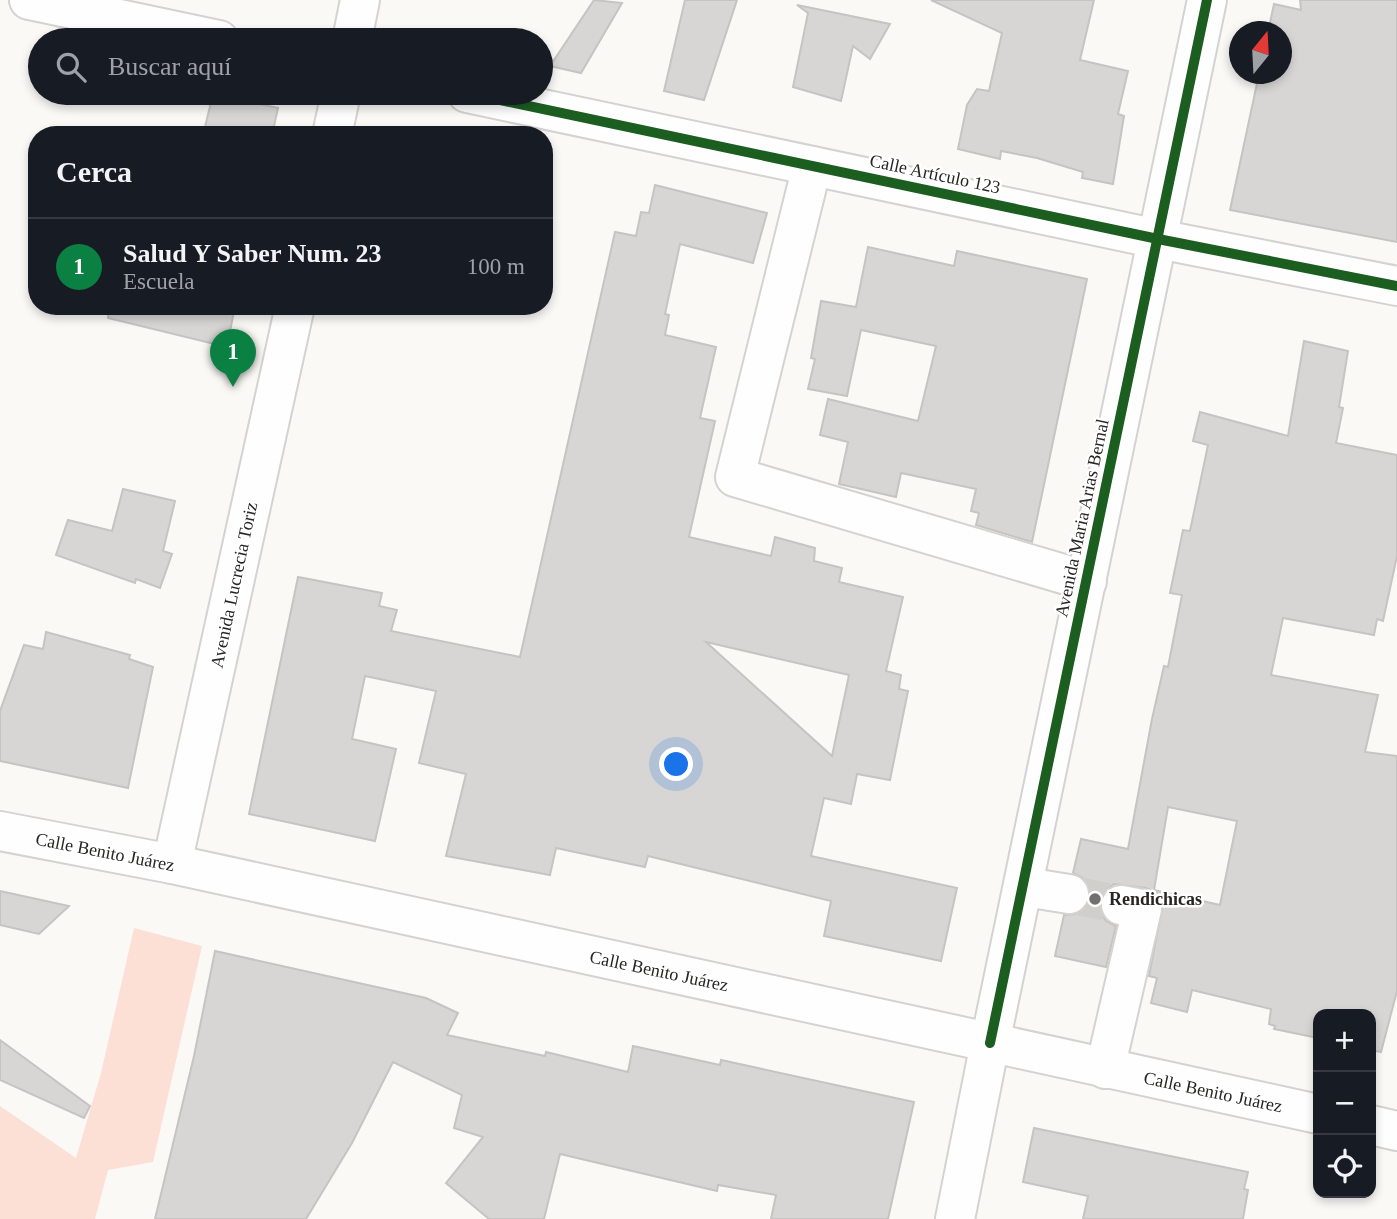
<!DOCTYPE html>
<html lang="es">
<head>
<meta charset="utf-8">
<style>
	body { margin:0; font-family:"Times New Roman",serif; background:#20242c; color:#f1f3f6 }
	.controls { position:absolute; right:21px; bottom:21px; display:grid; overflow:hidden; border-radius:14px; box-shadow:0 4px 10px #0003 }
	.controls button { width:63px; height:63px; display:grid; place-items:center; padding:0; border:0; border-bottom:2px solid #363941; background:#171b24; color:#f1f3f6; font:35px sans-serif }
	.compass { position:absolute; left:1229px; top:21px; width:63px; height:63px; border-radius:50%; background:#171b24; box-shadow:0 4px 10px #0003; rotate:18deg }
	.you { position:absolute; left:677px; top:765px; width:24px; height:24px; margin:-18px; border:5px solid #fff; border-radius:50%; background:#1a73e8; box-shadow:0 0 0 10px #1a73e833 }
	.badge { display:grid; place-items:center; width:46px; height:46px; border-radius:50%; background:#0b8043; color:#fff; font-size:23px; font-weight:700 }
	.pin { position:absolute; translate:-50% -58px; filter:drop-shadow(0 2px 4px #0008) }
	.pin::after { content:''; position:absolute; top:37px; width:24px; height:21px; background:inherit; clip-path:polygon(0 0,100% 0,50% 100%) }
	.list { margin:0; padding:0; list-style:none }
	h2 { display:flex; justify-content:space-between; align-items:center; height:91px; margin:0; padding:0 28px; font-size:30px }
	h2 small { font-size:23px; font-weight:400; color:#9ea1a6 }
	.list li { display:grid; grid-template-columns:46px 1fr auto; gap:21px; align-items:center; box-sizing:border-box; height:98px; padding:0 28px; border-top:2px solid #363941 }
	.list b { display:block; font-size:26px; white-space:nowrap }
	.list p { margin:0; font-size:23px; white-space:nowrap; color:#9ea1a6 }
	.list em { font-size:23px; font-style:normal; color:#9ea1a6 }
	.icon { flex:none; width:38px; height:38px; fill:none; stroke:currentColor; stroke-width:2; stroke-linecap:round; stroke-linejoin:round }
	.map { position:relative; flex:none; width:1397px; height:1219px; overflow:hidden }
	.search { position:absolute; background:#171b24; box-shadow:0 4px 10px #0003; left:28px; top:28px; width:525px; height:77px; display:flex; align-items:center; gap:18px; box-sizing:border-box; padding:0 24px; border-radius:38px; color:#9ea1a6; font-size:26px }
	.panel { position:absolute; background:#171b24; box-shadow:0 4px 10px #0003; left:28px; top:126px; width:525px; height:189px; border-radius:28px }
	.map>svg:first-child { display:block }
</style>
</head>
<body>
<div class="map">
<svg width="1397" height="1219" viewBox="0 0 1397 1219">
	<rect width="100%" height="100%" fill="#fbf9f6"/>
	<polygon fill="#fcdfd5" points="134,928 202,946 153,1162 108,1170 95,1219 0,1219 0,1106 76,1158 101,1073"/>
	<g fill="#d8d6d4" stroke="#c6c4c2" stroke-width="2" fill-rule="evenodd">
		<polygon points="594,0 622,3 581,73 550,66"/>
		<polygon points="685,0 737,0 704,100 664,91"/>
		<polygon points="931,0 1094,0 1080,60 1128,71 1118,114 1124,116 1113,184 1082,178 1083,172 1037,158 1001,151 1000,159 958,149 967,105 977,89 989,91 1002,33"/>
		<polygon points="1300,0 1397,0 1397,242 1230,210 1259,74 1282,74 1282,32 1268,32 1274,4 1301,10"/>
		<polygon points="797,5 890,24 870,59 853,46 841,101 793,87 808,13"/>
		<polygon points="213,94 278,108 272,135 203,135"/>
		<path d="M655,185l112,28 -14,50 -73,-19 -15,70 4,1 -4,20 51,12 -16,71 15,3 -26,116 82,19 4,-19 40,11 -1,13 28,7 -3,14 64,15 -17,74 15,4 -2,14 9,2 -18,89 -33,-6 -6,30 -27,-6 -13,58 146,32 -16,73 -117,-25 7,-35 -183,-45 -3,11 -89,-19 -6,27 -104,-19 20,-82 -47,-11 17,-72 -71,-15 -13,63 44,10 -21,92 -126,-27 49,-237 84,16 -3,13 18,4 -6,21 129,26 95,-425 21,4 5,-24 8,1zM706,642l143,33 -17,81z"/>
		<polygon points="868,247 954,266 957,251 1087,279 1032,542 976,525 979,513 971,511 976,489 901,473 896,497 839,484 848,442 820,435 828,399 918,421 936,346 861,330 847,396 808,389 815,359 811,358 821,301 856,307"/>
		<polygon points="109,306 235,306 227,347 108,318"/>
		<path d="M1304,341l44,10 -9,56 4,1 -7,35 61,12v101l-14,65 -6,-2 -3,16 -91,-17 -12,57 107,20 -13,57 32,4v235l-16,61 -10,-2v-36h-53v24l-44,-9 1,-3 -6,-2 2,-15 -79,-19 -5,22 -36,-9 6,-25 -8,-2 14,-73 -6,-10 -11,-5 -32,-4 -10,7 -5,11 1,10 6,9 10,5 -10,41 -51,-11 9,-41 13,-1 9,-7 4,-9 -1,-12 -6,-8 -10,-5 8,-34 47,10 24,-130 12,-53 4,1 14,-72 -12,-2 13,-63 7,1 18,-86 -15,-4 7,-29 88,24zM1168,807l69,14 -17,84 -66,-15z"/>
		<polygon points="123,489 175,501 163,551 172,554 160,588 136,579 135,583 56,555 68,520 112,531"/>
		<polygon points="46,632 130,655 129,659 153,667 128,788 0,761 0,711 24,645 43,649"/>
		<polygon points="0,891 69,906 39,934 0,925"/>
		<polygon points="215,951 426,998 458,1013 447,1035 545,1056 546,1052 628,1072 633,1046 720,1065 721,1060 914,1102 888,1219 771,1219 776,1195 718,1185 717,1191 560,1154 544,1219 489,1219 446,1183 483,1137 454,1128 462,1095 393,1062 352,1143 306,1219 155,1219 194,1056"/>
		<polygon points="0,1040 90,1106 84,1118 0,1080"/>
		<polygon points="1034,1128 1248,1172 1244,1189 1248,1190 1243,1219 1083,1219 1088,1196 1023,1182"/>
	</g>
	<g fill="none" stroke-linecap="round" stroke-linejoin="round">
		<polyline stroke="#d1cfcc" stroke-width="38" stroke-dasharray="38 19" stroke-linecap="butt" points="1069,894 1121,905"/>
		<defs>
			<g id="minor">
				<polyline points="29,0 219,40"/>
				<polyline points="352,40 360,0"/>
				<polyline points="467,93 1158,239 1397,286"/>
				<polyline points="332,135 341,93"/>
				<polyline points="812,166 735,477 1087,581"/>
				<polyline points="172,864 295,306"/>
				<polyline points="1025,887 1069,894"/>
				<polyline points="990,1043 1207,0"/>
				<polyline points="1105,1069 1142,909 1121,905"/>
			</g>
			<g id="major">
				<polyline points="0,831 172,864 1318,1114"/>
				<polyline points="1371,1125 1397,1131"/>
				<polyline points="955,1219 990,1043"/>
			</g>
		</defs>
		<use href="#minor" stroke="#d4d3d1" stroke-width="42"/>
		<use href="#major" stroke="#d4d3d1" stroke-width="42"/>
		<use href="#minor" stroke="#fefefe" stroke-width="38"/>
		<use href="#major" stroke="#fefefe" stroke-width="38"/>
		<defs>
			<g id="cycleway">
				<polyline points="467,93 1158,239 1397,286"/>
				<polyline points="990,1043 1207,0"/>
			</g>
		</defs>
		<use href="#cycleway" stroke="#fff" stroke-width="15"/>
		<use href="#cycleway" stroke="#1b5e20" stroke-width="10"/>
	</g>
	<circle fill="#71706e" stroke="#fff" stroke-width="2.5" cx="1095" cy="899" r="7"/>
	<g text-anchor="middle" stroke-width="5" stroke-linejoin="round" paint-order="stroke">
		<g font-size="18" fill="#272624" stroke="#fff">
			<text transform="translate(935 174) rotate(12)" y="6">Calle Artículo 123</text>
			<text transform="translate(1082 518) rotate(-78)" y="6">Avenida Maria Arias Bernal</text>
			<text transform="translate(234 585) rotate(-78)" y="6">Avenida Lucrecia Toriz</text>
			<text transform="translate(105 852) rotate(11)" y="6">Calle Benito Juárez</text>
			<text transform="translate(659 971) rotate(12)" y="6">Calle Benito Juárez</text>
			<text transform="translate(1213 1092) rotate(12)" y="6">Calle Benito Juárez</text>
		</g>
		<g font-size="18" font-weight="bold" fill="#272624" stroke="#fff" text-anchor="start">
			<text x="1109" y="905">Rendichicas</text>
		</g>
	</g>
</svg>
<div class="controls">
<button>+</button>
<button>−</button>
<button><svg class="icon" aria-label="locate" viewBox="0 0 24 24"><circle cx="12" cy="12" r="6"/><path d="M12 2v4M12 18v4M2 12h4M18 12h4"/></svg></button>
</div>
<svg class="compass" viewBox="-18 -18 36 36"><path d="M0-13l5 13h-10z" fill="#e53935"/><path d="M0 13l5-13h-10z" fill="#9ea1a6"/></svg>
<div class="you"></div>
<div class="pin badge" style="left:233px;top:387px">1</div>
<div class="search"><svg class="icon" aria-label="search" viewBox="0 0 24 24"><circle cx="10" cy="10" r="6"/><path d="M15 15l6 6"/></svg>Buscar aquí</div>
<section class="panel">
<h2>Cerca<small></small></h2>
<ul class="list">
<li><span class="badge">1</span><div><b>Salud Y Saber Num. 23</b><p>Escuela</p></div><em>100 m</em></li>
</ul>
</section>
</div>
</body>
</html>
